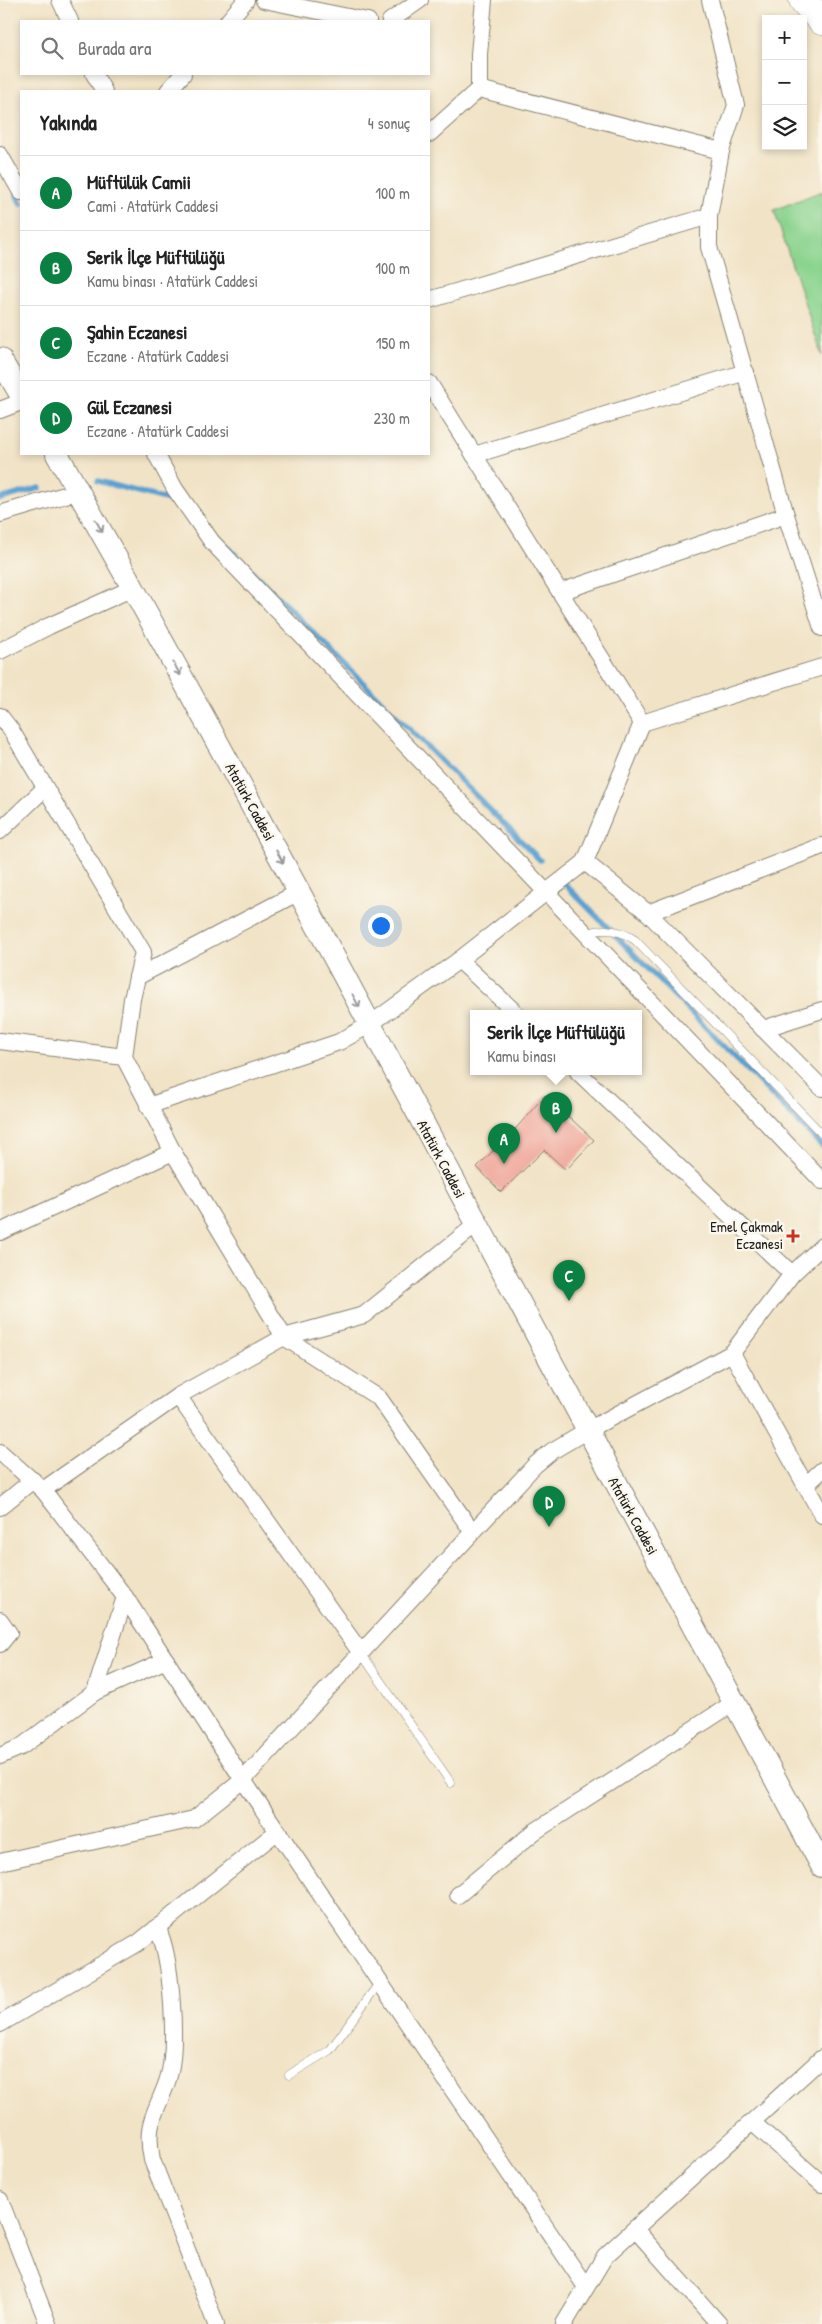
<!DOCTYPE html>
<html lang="tr">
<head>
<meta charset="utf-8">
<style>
	body { margin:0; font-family:"Patrick Hand",sans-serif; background:#f6f6f6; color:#222 }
	.controls { position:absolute; right:15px; top:15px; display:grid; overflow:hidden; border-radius:0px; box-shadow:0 2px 8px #0003 }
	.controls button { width:45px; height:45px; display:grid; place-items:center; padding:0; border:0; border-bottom:1px solid #e0e0e0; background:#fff; color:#222; font:25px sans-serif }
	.you { position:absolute; left:380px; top:925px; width:18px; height:18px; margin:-12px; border:4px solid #fff; border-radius:50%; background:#1a73e8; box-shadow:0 0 0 8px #1a73e833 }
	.badge { display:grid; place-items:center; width:32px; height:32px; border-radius:50%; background:#0b8043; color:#fff; font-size:16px; font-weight:700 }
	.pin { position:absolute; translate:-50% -41px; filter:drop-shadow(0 1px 2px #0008) }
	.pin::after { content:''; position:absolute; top:26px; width:18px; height:15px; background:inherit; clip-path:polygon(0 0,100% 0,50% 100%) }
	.popup { position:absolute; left:470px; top:1010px; width:172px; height:65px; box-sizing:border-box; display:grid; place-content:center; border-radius:0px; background:#fff; filter:drop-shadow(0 1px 4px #0005); font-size:16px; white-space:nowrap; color:#767676 }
	.popup b { font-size:19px; color:#222 }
	.popup::after { content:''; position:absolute; left:50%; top:100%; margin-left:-10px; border:10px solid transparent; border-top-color:#fff }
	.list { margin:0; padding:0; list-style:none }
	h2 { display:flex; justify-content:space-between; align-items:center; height:65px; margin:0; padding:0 20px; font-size:21px }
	h2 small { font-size:16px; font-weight:400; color:#767676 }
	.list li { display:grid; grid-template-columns:32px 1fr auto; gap:15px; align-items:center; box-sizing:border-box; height:75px; padding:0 20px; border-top:1px solid #e0e0e0 }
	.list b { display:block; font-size:19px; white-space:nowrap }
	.list p { margin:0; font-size:16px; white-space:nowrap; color:#767676 }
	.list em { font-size:16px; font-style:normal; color:#767676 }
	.icon { flex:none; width:28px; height:28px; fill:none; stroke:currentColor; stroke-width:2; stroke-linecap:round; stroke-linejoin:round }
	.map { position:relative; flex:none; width:822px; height:2324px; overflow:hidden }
	.search { position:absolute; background:#fff; box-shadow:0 2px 8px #0003; left:20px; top:20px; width:410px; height:55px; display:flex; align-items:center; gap:12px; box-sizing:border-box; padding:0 18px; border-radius:0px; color:#767676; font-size:19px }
	.panel { position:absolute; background:#fff; box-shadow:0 2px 8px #0003; left:20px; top:90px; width:410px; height:365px; border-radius:0px }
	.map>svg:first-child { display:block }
</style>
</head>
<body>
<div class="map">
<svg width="822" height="2324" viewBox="0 0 822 2324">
	<rect width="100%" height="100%" fill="#fbf7ec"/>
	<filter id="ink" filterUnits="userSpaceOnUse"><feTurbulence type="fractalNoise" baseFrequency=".02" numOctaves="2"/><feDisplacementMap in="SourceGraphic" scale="10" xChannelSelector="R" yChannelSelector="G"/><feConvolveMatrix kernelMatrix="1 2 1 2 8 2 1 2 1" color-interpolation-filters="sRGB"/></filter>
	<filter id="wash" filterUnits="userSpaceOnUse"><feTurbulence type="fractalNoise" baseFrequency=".0096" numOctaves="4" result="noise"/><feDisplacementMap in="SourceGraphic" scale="20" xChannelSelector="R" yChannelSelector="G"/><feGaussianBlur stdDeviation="1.12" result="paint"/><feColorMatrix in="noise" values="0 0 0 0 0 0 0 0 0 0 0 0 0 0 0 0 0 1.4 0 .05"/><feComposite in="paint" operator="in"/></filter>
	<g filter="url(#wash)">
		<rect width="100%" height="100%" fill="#f1e3c6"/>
		<polygon fill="#8bd48f" stroke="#547856" points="822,191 822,356 774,210"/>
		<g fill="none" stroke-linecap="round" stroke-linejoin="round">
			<g stroke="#5aa1d0" stroke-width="5.5">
				<polyline points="16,194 21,204"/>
				<polyline points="98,481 180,503"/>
				<polyline points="0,499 40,488"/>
				<polyline points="219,538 540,860"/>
				<polyline points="564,883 822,1146"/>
			</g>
		</g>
		<g id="blocks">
			<polygon fill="#f0a89c" points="545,1095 594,1140 566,1170 544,1150 501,1192 477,1167 518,1126"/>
		</g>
	</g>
	<g filter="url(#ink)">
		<use href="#blocks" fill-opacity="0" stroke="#868071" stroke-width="1"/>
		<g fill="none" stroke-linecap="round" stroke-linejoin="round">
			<defs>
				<g id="lane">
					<path d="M586,934c17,-7 33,-5 49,6l187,194"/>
					<polyline points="361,1653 451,1783"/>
					<polyline points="289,2075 330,2050 380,1982"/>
				</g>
				<g id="street">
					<polyline points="60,0 70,21"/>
					<polyline points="264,0 368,21"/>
					<polyline points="710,0 736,105 721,151 709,216 709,247 786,515 822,628"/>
					<polyline points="228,21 246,0"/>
					<polyline points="390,21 420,0"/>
					<polyline points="94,74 104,91"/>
					<polyline points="479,89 721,151"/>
					<polyline points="168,91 183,74"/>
					<polyline points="429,134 479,89 479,54 484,0"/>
					<polyline points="0,155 21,192"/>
					<polyline points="429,300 709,216"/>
					<polyline points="429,383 642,723"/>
					<polyline points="0,410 21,402"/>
					<polyline points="156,454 175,489 212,542 822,1181"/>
					<polyline points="474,455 746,372"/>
					<polyline points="0,514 79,491"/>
					<polyline points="560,592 786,515"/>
					<polyline points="0,651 49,626 133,588"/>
					<polyline points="0,716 11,730 143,952 132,999 124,1057 173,1152 284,1337 379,1398 472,1531"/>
					<polyline points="642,723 822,667"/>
					<polyline points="0,831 45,788"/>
					<polyline points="585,862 648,913 822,1088"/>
					<polyline points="648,913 822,846"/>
					<polyline points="459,960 517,1014"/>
					<polyline points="137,977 299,892"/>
					<polyline points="763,1029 822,1010"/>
					<polyline points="0,1041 124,1057"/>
					<polyline points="578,1072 792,1274"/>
					<polyline points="148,1106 339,1042 369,1025 459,960 585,862 642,723"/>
					<polyline points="0,1232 173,1152"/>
					<polyline points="732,1353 822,1515"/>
					<polyline points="178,1396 361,1653"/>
					<polyline points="0,1452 43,1490 125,1597 243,1780 586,2287"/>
					<polyline points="806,1485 822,1470"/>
					<polyline points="43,1490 178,1396 284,1337 364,1315 477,1224"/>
					<polyline points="0,1507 33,1480"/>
					<polyline points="0,1620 9,1633 0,1644"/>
					<polyline points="95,1692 125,1597"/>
					<polyline points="0,1756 21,1747 95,1692 166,1660"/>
					<polyline points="0,1862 194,1819 243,1780 535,1465 552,1451 586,1431 732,1353 792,1274 822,1246"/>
					<polyline points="458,1895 534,1832 735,1702"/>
					<path d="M157,1927c15,30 21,120 11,152 -11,34 -24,42 -16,81l64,164"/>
					<polyline points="0,2024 138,1943 278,1831"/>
					<polyline points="752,2122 822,2184"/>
					<polyline points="0,2200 48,2324"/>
					<polyline points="635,2229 719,2324"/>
					<polyline points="564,2324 605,2256 822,2058"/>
				</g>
				<g id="secondary">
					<polyline points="0,359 21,395"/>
					<polyline points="57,454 133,588 299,892 822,1866"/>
				</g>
				<polyline id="highway" points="803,0 822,21"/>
			</defs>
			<use href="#lane" stroke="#868071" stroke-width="9"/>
			<use href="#street" stroke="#868071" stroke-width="18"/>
			<use href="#secondary" stroke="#868071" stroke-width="24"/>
			<use href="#highway" stroke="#868071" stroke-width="29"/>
			<use href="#lane" stroke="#fff" stroke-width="8"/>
			<use href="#street" stroke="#fff" stroke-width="16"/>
			<use href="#secondary" stroke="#fff" stroke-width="22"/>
			<use href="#highway" stroke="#fff" stroke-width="28"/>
		</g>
		<defs><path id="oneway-shaft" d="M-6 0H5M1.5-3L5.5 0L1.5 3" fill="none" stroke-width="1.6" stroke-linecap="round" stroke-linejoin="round" transform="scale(1.25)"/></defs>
		<g stroke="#999">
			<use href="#oneway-shaft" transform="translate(99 526) rotate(61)"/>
			<use href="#oneway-shaft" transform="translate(177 669) rotate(61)"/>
			<use href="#oneway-shaft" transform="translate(280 857) rotate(61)"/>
			<use href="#oneway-shaft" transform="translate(356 1001) rotate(62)"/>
		</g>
	</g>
	<path fill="#c8321e" stroke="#fbf7ec" stroke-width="2" d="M790.5 1228.5h5v5h5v5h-5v5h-5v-5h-5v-5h5z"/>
	<g text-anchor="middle" stroke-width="5" stroke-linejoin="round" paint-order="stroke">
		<g font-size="15" fill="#1c1c1c" stroke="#fbf7ec">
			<text transform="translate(250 802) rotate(61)" y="5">Atatürk Caddesi</text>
			<text transform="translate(441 1159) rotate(62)" y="5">Atatürk Caddesi</text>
			<text transform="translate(633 1516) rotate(61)" y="5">Atatürk Caddesi</text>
		</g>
		<g font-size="15" fill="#1c1c1c" stroke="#fbf7ec" text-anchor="end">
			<text x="783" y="1232">Emel Çakmak<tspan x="783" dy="17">Eczanesi</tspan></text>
		</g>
	</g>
</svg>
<div class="controls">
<button>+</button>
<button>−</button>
<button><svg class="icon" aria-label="layers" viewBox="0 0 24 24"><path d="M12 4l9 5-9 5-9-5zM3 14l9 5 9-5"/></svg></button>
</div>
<div class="you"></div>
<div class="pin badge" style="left:504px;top:1164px">A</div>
<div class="pin badge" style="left:556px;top:1133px">B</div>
<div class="popup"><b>Serik İlçe Müftülüğü</b>Kamu binası</div>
<div class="pin badge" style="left:569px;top:1301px">C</div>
<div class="pin badge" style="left:549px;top:1527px">D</div>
<div class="search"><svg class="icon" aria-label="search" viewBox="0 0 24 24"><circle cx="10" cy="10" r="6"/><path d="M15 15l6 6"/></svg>Burada ara</div>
<section class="panel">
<h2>Yakında<small>4 sonuç</small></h2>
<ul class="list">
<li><span class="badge">A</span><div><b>Müftülük Camii</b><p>Cami · Atatürk Caddesi</p></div><em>100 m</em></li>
<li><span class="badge">B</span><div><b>Serik İlçe Müftülüğü</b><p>Kamu binası · Atatürk Caddesi</p></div><em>100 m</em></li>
<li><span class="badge">C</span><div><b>Şahin Eczanesi</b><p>Eczane · Atatürk Caddesi</p></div><em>150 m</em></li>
<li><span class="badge">D</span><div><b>Gül Eczanesi</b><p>Eczane · Atatürk Caddesi</p></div><em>230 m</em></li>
</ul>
</section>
</div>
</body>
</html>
